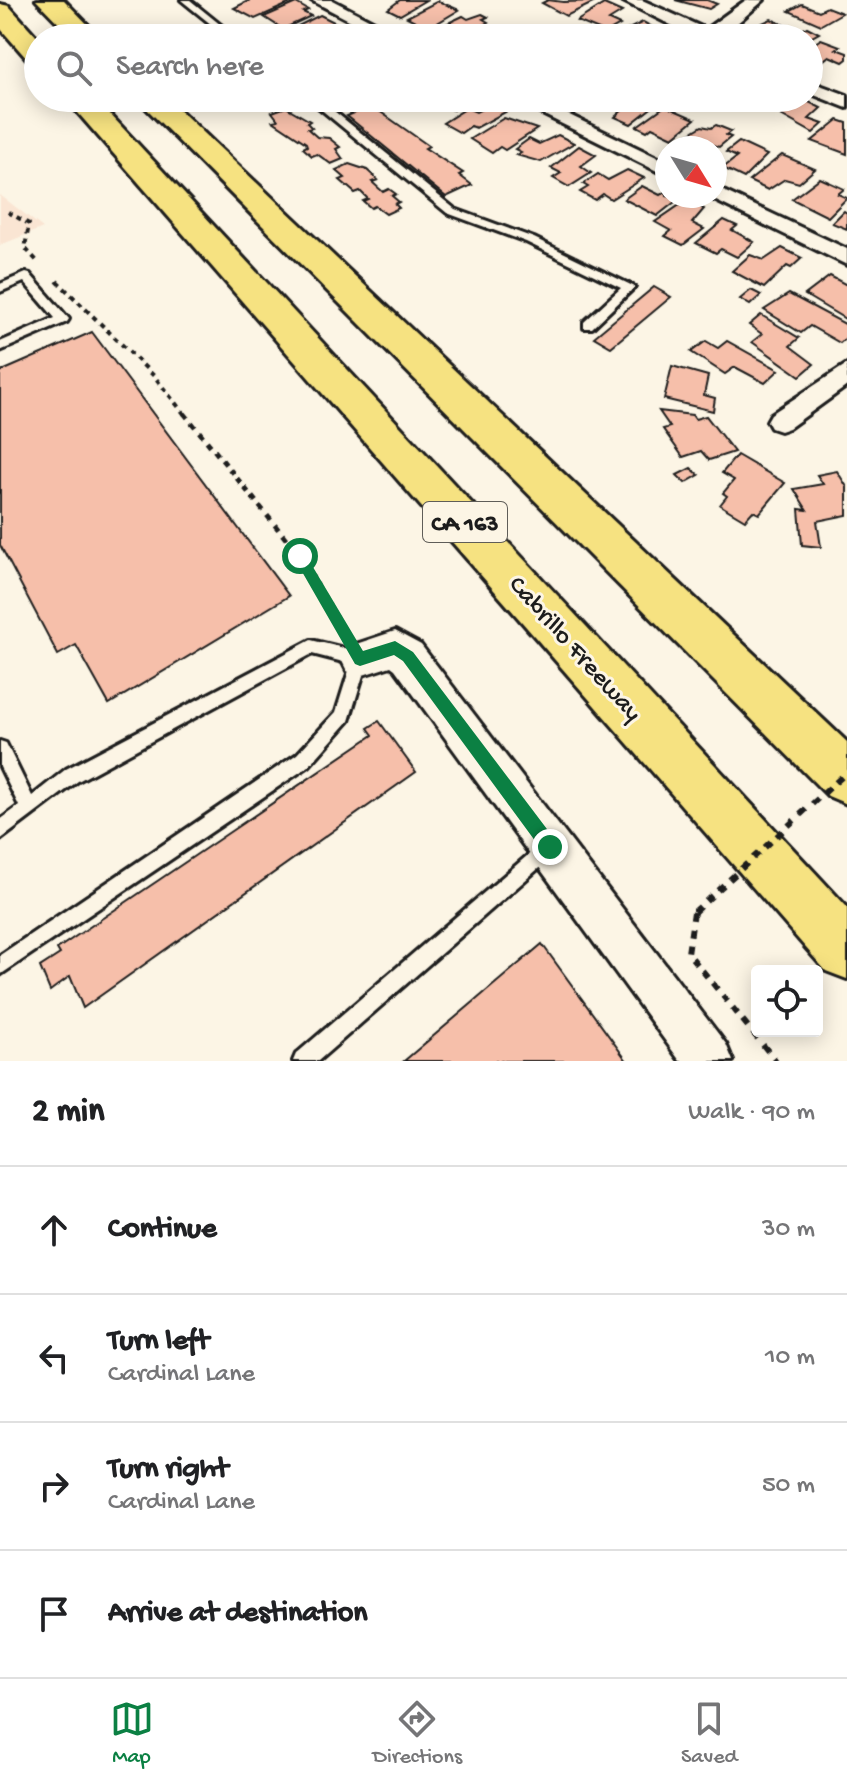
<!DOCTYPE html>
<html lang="en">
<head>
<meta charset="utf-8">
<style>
	body { margin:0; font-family:"Gochi Hand",sans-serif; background:#f2f2f2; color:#202124 }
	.controls { position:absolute; right:24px; bottom:24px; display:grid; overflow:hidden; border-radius:8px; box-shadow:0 4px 20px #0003 }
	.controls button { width:72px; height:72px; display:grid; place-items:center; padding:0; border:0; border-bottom:2px solid #e0e0e0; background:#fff; color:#202124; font:40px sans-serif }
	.compass { position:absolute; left:655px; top:136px; width:72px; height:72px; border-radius:50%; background:#fff; box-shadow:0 4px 20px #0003; rotate:127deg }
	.stop { position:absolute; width:24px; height:24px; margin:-18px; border:6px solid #0b8043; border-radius:50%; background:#fff }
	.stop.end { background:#0b8043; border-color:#fff; box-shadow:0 2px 8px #0008 }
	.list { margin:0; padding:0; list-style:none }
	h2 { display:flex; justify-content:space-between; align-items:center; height:104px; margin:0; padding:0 32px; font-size:34px }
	h2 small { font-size:26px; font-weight:400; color:#757577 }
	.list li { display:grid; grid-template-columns:52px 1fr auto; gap:24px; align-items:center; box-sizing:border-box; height:128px; padding:0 32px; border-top:2px solid #e0e0e0 }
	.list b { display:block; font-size:30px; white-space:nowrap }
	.list p { margin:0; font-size:26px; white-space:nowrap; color:#757577 }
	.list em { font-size:26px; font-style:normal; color:#757577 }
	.icon { flex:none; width:44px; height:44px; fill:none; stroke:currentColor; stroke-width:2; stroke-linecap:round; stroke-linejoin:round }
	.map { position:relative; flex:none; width:847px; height:1061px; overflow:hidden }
	.search { position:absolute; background:#fff; box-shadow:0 4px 20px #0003; left:24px; right:24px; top:24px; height:88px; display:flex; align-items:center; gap:20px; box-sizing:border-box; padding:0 28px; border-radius:44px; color:#757577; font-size:30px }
	.sheet { height:616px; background:#fff }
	nav { display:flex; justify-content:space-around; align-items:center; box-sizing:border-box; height:112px; border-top:2px solid #e0e0e0; background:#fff; font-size:22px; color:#757577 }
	nav a { display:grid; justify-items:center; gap:4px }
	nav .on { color:#0b8043 }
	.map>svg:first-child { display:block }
</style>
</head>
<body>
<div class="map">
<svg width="847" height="1061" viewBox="0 0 847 1061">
	<rect width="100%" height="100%" fill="#fcf5e5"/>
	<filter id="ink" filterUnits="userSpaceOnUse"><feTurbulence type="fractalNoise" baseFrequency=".0125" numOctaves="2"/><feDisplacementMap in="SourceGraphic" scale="16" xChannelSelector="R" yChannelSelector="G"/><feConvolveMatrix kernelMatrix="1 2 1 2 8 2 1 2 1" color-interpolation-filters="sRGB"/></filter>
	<g filter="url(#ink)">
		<polygon fill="#fae5d3" points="0,195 43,228 0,245"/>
		<g fill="#f6bfaa" stroke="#1c1c1c" stroke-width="2">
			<polygon points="250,0 290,0 293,2 255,19 234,8"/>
			<polygon points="426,0 400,15 388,9 400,0"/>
			<polygon points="548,0 563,2 597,1 566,16 542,3"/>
			<polygon points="675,0 707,0 717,4 709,9"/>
			<polygon points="438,1 459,10 429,28 407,17"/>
			<polygon points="296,3 308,10 303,12 311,16 283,29 264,17"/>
			<polygon points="604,4 622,12 609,20 620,25 606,33 577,21"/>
			<polygon points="802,4 819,11 827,7 842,13 821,25 789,11"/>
			<polygon points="482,14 488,17 483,19 488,22 472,32 462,29 447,37 433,30 463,16 468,19"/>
			<polygon points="320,15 342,26 318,38 296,27"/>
			<polygon points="771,19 799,32 807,27 819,33 810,38 780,38 764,31 755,36 745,31"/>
			<polygon points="643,22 656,29 646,33 654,38 611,38"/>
			<polygon points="498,26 514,37 479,35 490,29"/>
			<polygon points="342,29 355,38 323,38"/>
			<polygon points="821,39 840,46 836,49 847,53 847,59 843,62 829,56 816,66 809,63 809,47"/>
			<polygon points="324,98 347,98 351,101 335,108"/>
			<polygon points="429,98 475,98 453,110"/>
			<polygon points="622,98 654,98 660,101 631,124 615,117 627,106 617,101"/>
			<polygon points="733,98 767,98 779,105 769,113 731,100"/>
			<polygon points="801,98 821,108 809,119 823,124 813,133 779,114"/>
			<polygon points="494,103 509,110 476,128 471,126 461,133 443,123 467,108 476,112"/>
			<polygon points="372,106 429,146 425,148 463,173 459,175 472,185 446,197 347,116"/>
			<polygon points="665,106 695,119 673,137 652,127 647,131 637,126"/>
			<polygon points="286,107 310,121 307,123 312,128 308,129 317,137 329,138 340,147 336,149 343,159 331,164 317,154 312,156 303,148 307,146 306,143 273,121 278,120 272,112"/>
			<polygon points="504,118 537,129 505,150 500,147 492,153 470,139"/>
			<polygon points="838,120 847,123 847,154 812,141"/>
			<polygon points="716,125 731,131 726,135 731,137 719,147 706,143 681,148 672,144 702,126 711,128"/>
			<polygon points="558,135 574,143 541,162 516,155 521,152 515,149 529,139 539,144"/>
			<polygon points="739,142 767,155 744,178 723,168 737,157 726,152"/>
			<polygon points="579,146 596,155 581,166 591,173 569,187 553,178 561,173 551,168"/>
			<polygon points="782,155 815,169 799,183 785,179 768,190 749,181"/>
			<polygon points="349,164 367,170 378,180 372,182 383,192 389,189 396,194 392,196 399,202 395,204 399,208 386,214 375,206 371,208 363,201 368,199 360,191 355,193 340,180 345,178 336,170"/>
			<polygon points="627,170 644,178 611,199 603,194 595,200 580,192 588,187 583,184 598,174 608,180"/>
			<polygon points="820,178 844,189 838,194 847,198 828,217 792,199"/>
			<polygon points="642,186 660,195 666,191 667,196 680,198 657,216 624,199"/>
			<polygon points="687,200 704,209 692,223 704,229 683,245 665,236 671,231 655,222"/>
			<polygon points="844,211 847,213 847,229 832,223"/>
			<polygon points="724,220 737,226 732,230 754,242 737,257 721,249 716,253 696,243"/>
			<polygon points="782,248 802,258 791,268 787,266 764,288 732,271 750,255 764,260"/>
			<polygon points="830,276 847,285 847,320 805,295"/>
			<polygon points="654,287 671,297 611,347 594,337"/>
			<polygon points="751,290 761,295 750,305 740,299"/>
			<polygon points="789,294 847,325 847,337 840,343 810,326 801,333 764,310"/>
			<polygon points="761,315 799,338 790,346 814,364 800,376 752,342 762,334 749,325"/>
			<polygon points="92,332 289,596 109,704 76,645 58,655 0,545 0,372"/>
			<polygon points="706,341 718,348 727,341 779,370 765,383 735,367 725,374 691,352"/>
			<polygon points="672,366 708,376 704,395 715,398 713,411 664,399"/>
			<polygon points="659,411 692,415 695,419 706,416 734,452 709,460 701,451 683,457 663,429 670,427"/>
			<polygon points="737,455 785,483 759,514 753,511 745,520 720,505 727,496 723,493 734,480 722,473"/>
			<polygon points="691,468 699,475 685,483 677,475"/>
			<polygon points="837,471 847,487 847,515 817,521 821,547 802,545 799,509 807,510 794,489 823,484 817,475"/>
			<polygon points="379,721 416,772 83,1008 70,976 50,991 40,967 60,954 57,949 373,735 368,728"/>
			<polygon points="542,944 627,1061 404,1061"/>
		</g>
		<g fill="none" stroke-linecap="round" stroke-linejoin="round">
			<defs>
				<g id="service">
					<polygon points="181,0 190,0 237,38 228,38"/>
					<polygon points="307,98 318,98 455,209 534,238 635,287 592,328 584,328 584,322 621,288 526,242 447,213"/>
					<polygon points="26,273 30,274 69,319 67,322 0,351 0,342 55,318 24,282 0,292 0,284"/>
					<polygon points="311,640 360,652 365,654 368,659 349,721 309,766 0,975 0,955 297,754 336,712 351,664 312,654 78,781 0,840 0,820 19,806 0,767 0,741 6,743 32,796 66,769"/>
					<polygon points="548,840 554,843 557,849 554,855 318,1061 293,1061 296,1054 542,843"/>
				</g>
				<g id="minor">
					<polygon points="311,0 332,0 405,38 383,38"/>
					<polygon points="621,0 642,0 706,29 746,0 764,0 720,38 697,38"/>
					<polygon points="809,81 847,95 847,108 809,93"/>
					<polygon points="510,98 534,98 667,162 667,176"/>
					<polygon points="715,187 847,249 847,265 708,197 715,196"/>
					<polygon points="847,364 847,386 789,428 780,431 771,428 767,421 771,414"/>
				</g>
				<polygon id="tertiary" points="395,631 421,645 726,1044 733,1061 680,1061 395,669 391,666 360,676 347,671 341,659 347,647"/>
				<g id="motorway">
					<polygon points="36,0 64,0 101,38 73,38"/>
					<polygon points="0,4 9,6 38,38 38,62 28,60 0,28"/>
					<polygon points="65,98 95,98 847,907 847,979 826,971"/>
					<polygon points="136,98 167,98 847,742 847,804 828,796"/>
				</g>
			</defs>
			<use href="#service" stroke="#1c1c1c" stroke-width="6"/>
			<use href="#minor" stroke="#1c1c1c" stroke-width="6"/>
			<use href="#tertiary" stroke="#1c1c1c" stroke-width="6"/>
			<use href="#motorway" stroke="#1c1c1c" stroke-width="6"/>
			<g stroke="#1c1c1c" stroke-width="4" stroke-dasharray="5 5" stroke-linecap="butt">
				<polyline points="8,212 29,224 25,248 38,262"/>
				<polyline points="57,281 154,376 185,415"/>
			</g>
			<polyline stroke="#1c1c1c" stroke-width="5" stroke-dasharray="6 6" stroke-linecap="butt" points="184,413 300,556 345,634"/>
			<polyline stroke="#1c1c1c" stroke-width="6" stroke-dasharray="8 8" stroke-linecap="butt" points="694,912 688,953 776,1061"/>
			<use href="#service" fill="#fcf5e5" fill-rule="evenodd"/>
			<use href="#minor" fill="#fcf5e5" fill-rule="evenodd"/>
			<use href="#tertiary" fill="#fcf5e5" fill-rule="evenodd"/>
			<use href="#motorway" fill="#f6e281" fill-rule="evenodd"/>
			<polyline stroke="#1c1c1c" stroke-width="6" stroke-dasharray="8 8" stroke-linecap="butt" points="694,912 847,772"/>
		</g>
	</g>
	<polygon fill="#0b8043" points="300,551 304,552 363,651 395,641 413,652 556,841 556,853 544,853 403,661 394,655 360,666 355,664 293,556"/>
	<g text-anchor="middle" stroke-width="6" stroke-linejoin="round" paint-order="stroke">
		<rect fill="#fcf5e5" stroke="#5f5d58" stroke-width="2" x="423" y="502" width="84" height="40" rx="6"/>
		<g font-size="24" font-weight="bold" fill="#1c1c1c">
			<text x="465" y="530">CA 163</text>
		</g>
		<g font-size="26" fill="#1c1c1c" stroke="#fcf5e5">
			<text transform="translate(577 647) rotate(48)" y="9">Cabrillo Freeway</text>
		</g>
	</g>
</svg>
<div class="controls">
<button><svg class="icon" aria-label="locate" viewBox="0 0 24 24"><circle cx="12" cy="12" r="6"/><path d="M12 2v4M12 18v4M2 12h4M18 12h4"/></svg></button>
</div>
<svg class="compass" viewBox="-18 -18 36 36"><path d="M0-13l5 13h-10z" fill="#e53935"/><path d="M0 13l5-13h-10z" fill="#757577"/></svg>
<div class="stop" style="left:300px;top:556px"></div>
<div class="stop end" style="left:550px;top:847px"></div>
<div class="search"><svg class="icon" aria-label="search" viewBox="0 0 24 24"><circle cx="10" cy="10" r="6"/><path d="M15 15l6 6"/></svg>Search here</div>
</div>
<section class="sheet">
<h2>2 min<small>Walk · 90 m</small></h2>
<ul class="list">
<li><svg class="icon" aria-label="ahead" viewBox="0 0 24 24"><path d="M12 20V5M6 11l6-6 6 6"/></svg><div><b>Continue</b></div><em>30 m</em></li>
<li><svg class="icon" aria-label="left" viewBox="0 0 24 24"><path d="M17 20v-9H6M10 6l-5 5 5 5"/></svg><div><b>Turn left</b><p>Cardinal Lane</p></div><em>10 m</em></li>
<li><svg class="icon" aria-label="right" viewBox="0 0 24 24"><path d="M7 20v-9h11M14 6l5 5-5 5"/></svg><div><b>Turn right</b><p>Cardinal Lane</p></div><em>50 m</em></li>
<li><svg class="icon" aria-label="arrive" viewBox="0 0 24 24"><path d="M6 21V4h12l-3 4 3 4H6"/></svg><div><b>Arrive at destination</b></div></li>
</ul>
</section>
<nav>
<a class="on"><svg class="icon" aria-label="map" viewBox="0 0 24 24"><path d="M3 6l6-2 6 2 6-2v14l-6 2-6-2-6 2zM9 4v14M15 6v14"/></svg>Map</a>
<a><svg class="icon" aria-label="directions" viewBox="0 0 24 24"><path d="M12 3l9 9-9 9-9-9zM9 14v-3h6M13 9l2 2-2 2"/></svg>Directions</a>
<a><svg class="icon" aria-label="saved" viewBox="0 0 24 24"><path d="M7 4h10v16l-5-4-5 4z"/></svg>Saved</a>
</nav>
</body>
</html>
